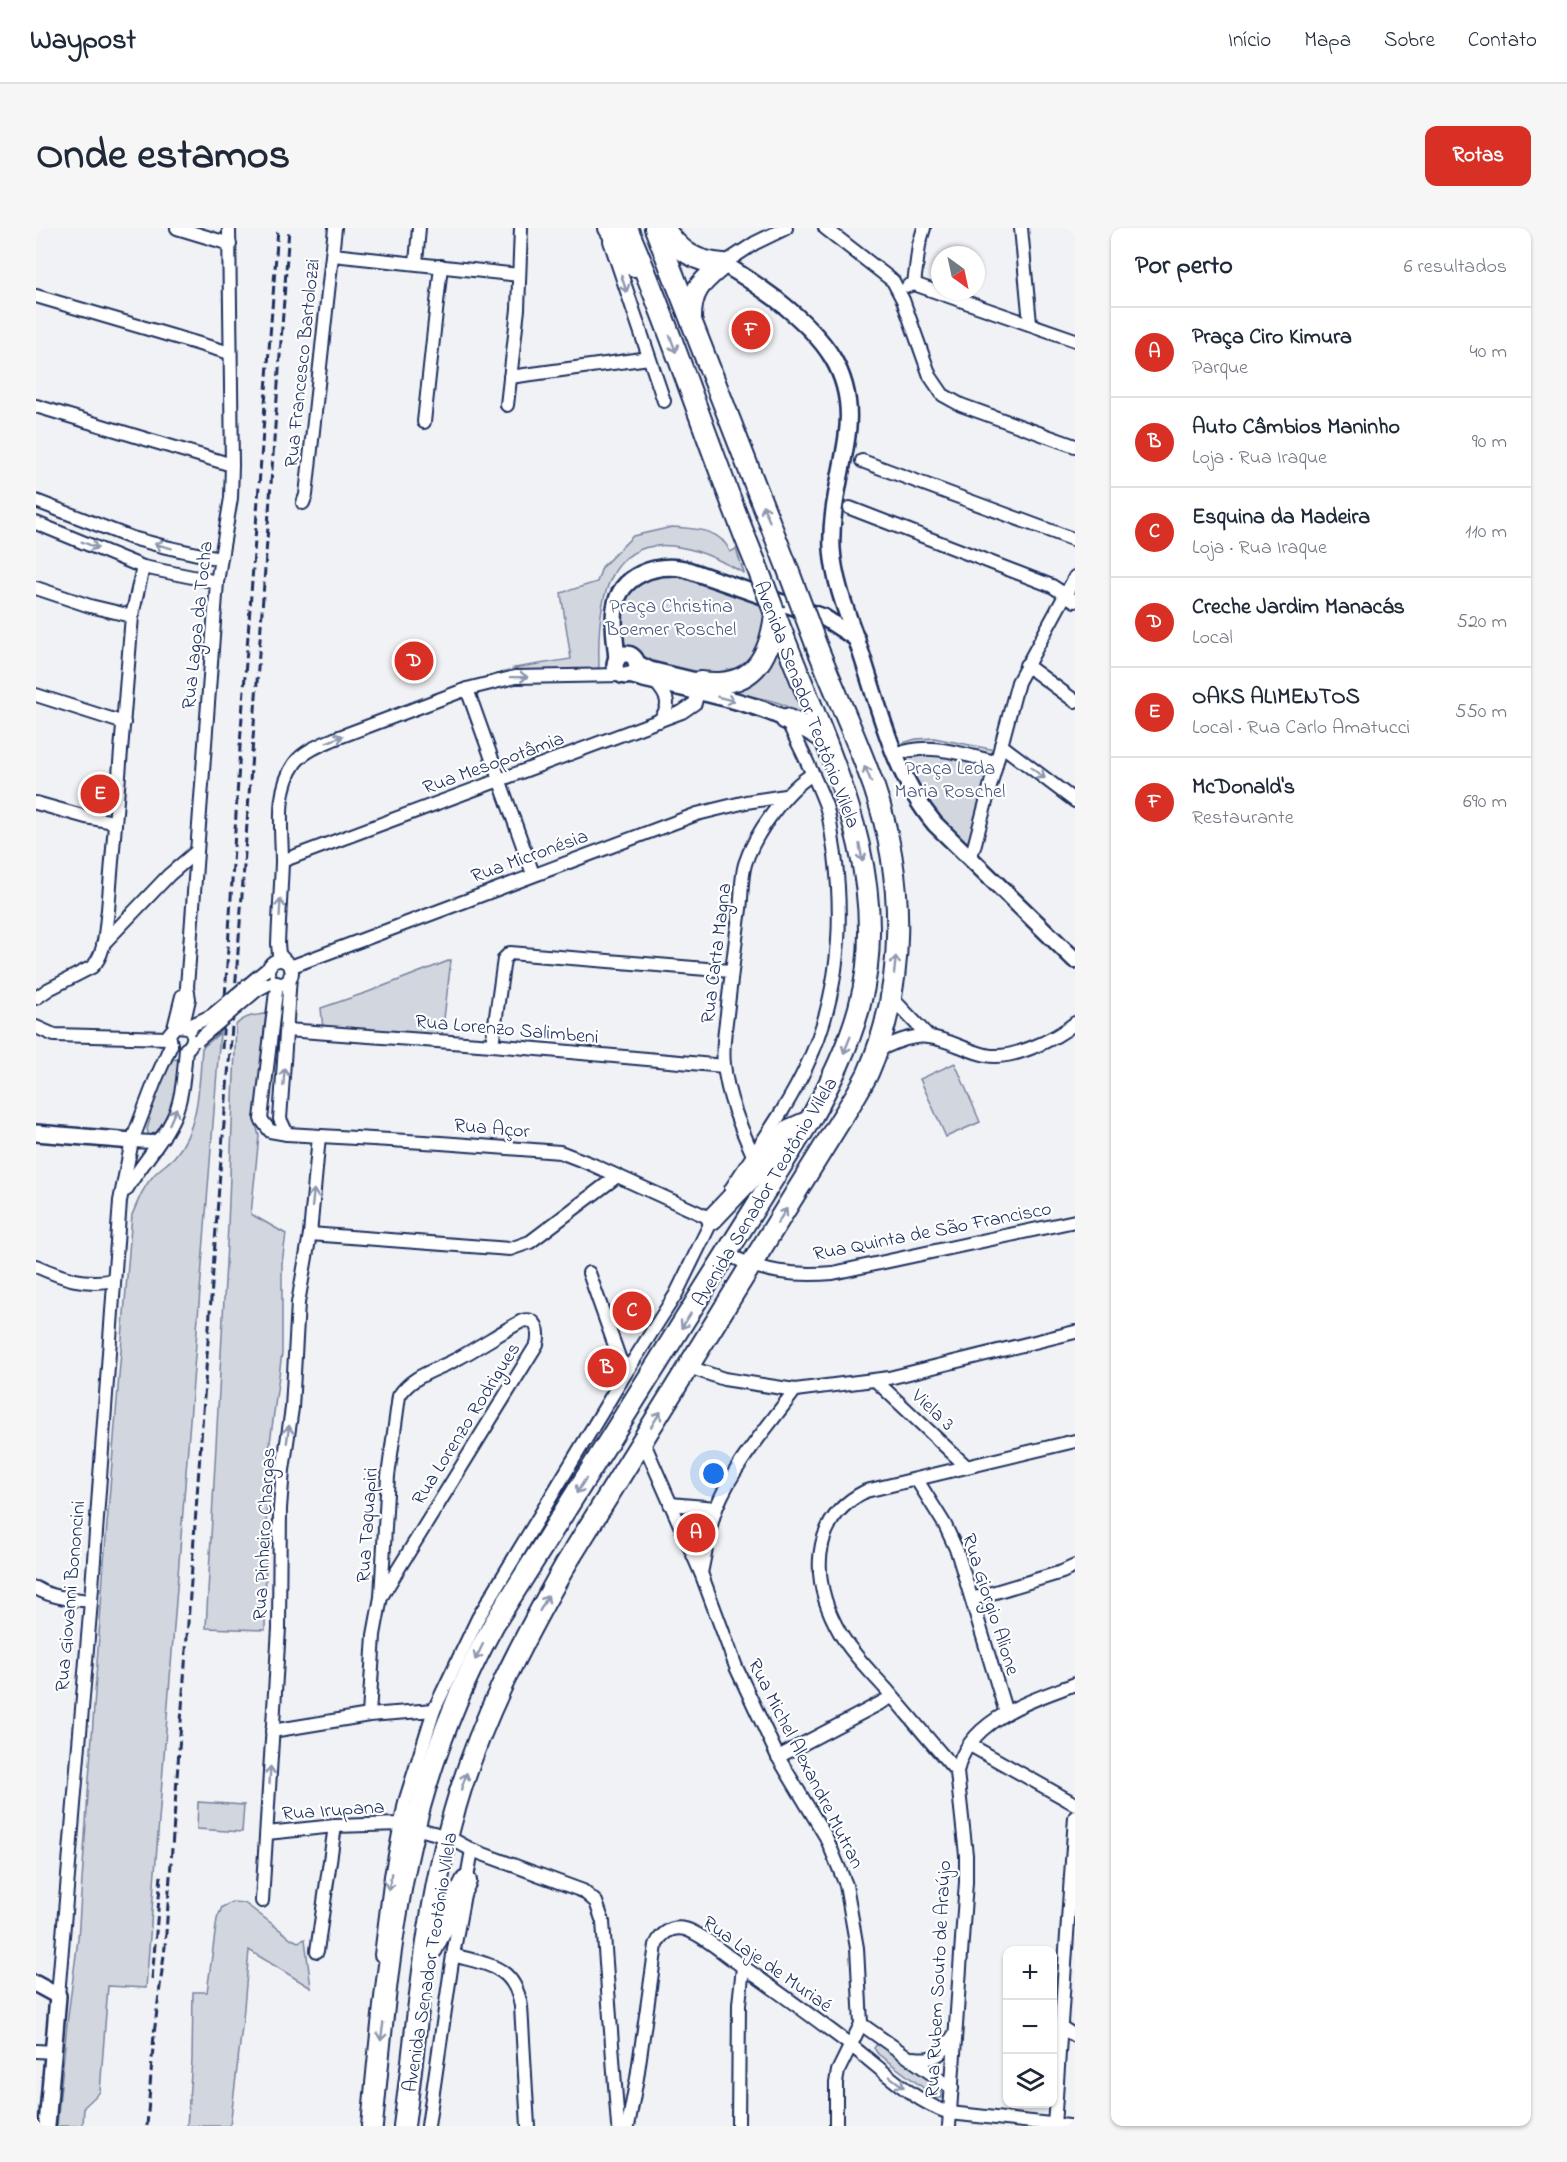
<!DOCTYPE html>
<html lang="pt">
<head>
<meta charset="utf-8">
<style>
	body { margin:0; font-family:"Indie Flower",sans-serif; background:#f6f6f7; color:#1f2937 }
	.controls { position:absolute; right:18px; bottom:18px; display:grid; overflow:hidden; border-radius:12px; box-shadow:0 2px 4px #0004 }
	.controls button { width:54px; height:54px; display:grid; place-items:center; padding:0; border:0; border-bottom:2px solid #e0e1e3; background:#fff; color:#1f2937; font:30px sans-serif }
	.compass { position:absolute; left:895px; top:18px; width:54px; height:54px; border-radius:50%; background:#fff; box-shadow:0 2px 4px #0004; rotate:147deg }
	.you { position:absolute; left:678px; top:1246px; width:21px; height:21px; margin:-15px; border:4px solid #fff; border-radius:50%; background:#1a73e8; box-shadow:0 0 0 9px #1a73e833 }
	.badge { display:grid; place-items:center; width:39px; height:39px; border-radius:50%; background:#d93025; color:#fff; font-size:20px; font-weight:700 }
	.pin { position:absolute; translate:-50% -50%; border:3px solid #fff; box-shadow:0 2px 6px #0006 }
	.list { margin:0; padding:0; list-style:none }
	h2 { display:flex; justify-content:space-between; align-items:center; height:78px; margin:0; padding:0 24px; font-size:26px }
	h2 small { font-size:20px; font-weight:400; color:#747a83 }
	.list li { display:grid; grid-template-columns:39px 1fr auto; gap:18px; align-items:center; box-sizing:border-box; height:90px; padding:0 24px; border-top:2px solid #e0e1e3 }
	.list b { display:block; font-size:22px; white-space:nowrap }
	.list p { margin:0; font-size:20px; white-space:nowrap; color:#747a83 }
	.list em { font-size:20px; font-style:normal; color:#747a83 }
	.icon { flex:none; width:33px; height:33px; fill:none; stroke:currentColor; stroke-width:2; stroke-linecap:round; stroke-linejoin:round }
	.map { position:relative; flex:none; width:1039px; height:1898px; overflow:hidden; border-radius:12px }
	header { display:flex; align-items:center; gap:36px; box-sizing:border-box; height:84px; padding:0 30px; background:#fff; border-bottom:2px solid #e0e1e3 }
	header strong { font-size:28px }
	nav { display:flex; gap:33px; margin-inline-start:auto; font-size:21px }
	.intro { display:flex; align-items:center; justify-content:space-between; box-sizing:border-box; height:144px; padding:0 36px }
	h1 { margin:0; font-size:42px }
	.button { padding:15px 27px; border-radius:12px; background:#d93025; color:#fff; font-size:21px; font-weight:700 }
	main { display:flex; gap:36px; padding:0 36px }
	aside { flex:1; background:#fff; border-radius:12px; box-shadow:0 2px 4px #0004 }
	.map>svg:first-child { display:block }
</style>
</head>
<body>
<header>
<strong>Waypost</strong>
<nav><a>Início</a><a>Mapa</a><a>Sobre</a><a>Contato</a></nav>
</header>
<div class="intro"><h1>Onde estamos</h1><a class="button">Rotas</a></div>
<main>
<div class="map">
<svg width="1039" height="1898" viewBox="0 0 1039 1898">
	<rect width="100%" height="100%" fill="#f1f2f5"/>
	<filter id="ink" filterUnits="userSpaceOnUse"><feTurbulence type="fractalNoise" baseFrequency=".0167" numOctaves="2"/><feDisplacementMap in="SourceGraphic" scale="12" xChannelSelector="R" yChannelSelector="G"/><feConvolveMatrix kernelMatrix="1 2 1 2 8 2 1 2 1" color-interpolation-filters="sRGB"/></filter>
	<g filter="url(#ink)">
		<g fill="#d2d6df" stroke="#76829e" stroke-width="1.5">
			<path d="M636,299c22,2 49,1 58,25l6,-3 8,24c-19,-10 -39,-21 -60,-25 -80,-17 -87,60 -85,118l-2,6h-73l-10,-4 57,-9 -10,-66 36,-11 5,-15 31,-31z"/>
			<path d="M613,336l115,36 1,22 -5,28 -29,26 -27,1 -62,-15c-29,-21 -22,-42 -21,-74z"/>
			<polygon points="740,414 772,490 746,476 733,472 669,459 691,458"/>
			<polygon points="898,510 960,522 931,621 888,578 860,517 880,511"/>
			<polygon points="415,732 406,807 287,801 285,780 332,764"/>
			<path d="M230,786l-11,106 4,16 -8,78 35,20 -4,29v90l-15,112 -2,165 -59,-2 22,-402 8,-201c8,-9 19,-10 30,-11z"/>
			<path d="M184,805l-74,955 -38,-2 -8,106 -16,15 -1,19h-26l10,-102 11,-85 26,-377 28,-347c6,-14 11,-28 22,-40 6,-7 15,-12 21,-19 25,-29 24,-73 27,-108z"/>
			<path d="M140,831l4,3c-2,22 -10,66 -31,75l-2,-8 3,-10 -3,-1 15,-40 10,-18z"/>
			<polygon points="919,835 944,894 910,909 884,851"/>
			<polygon points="648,1287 668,1288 661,1318"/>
			<polygon points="162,1574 208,1577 206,1604 161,1601"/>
			<polygon points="196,1674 208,1675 214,1679 256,1711 262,1714 269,1711 275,1760 213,1722 207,1791 194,1898 151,1898 156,1832 157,1764 171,1764 181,1691 186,1679"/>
			<polygon points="842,1815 906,1860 906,1870 901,1870 842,1826 838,1820"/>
		</g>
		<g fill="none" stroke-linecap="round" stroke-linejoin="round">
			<defs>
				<g id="minor">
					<polyline points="141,0 194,16"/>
					<polyline points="789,0 857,53 867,72 894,148 907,167 925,177 1039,218"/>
					<polyline points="985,0 994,95"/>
					<polyline points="574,13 628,173"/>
					<polyline points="297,27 483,47"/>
					<polyline points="380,35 383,0"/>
					<polyline points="687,36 719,15 750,0"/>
					<polyline points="878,56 1039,112"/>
					<polyline points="872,58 878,56 883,17 888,0"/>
					<polyline points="0,68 194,125"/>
					<polyline points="474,149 613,130"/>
					<polyline points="471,177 482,81 485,0"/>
					<polyline points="0,178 196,237"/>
					<polyline points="388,194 405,38"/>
					<polyline points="826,233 1039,312"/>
					<polyline points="0,273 96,310 130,319 184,331"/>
					<polyline points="267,275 270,267 299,0"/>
					<polyline points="814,280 1016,358 1039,373"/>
					<polyline points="0,295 107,339 181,354"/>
					<polyline points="0,360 54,378 96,388"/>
					<polyline points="990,437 1039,473"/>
					<path d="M621,456c12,14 14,22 2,37"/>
					<polyline points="431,461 497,646"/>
					<polyline points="0,467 88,495"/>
					<polyline points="965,517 1039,573"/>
					<path d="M859,527c35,-14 65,-1 100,7"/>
					<polyline points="0,575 50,589 78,594"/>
					<polyline points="934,629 938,619 982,454 1039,349"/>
					<polyline points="246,633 646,484 659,475 664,455"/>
					<polyline points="67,716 133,647 161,623"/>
					<circle cx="244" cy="744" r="12"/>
					<path d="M251,735l-8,-9 -1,-10c1,-27 3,-55 4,-82 0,-33 -7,-71 13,-99 9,-12 25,-18 39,-24l133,-50 48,-12 106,-2"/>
					<polyline points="254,739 661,586 710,574 749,568"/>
					<polyline points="241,755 225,891 234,903 251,906 405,915 524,924 555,936 676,991"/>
					<polyline points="855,769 893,809"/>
					<path d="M0,770l13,-9 43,-22c14,-13 13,-38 16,-57l24,-294 11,-49"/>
					<polyline points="147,797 153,771 151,759 181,354 195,270 196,237 193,0"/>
					<path d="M142,798l9,1c8,5 8,13 2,20"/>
					<polyline points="0,799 18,807 133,810"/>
					<polyline points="251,802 456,817 688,838"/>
					<polyline points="135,816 133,806 138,800 146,768"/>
					<polyline points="456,817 468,731 474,725 695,743"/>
					<path d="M840,823c16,-7 35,-17 53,-14 19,2 38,14 57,18 25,6 70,-16 89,-32"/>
					<polyline points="251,906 244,891 254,748"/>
					<polyline points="96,913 117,914 127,909"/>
					<path d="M717,927c-13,-29 -26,-59 -29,-91 -2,-17 1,-34 3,-50 4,-35 8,-70 13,-105 2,-14 1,-31 5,-45 9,-29 41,-75 68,-90"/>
					<path d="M695,961c26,-41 56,-80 76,-124 31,-66 37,-138 28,-210 -3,-16 -4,-34 -9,-49 -11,-30 -26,-59 -40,-87"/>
					<path d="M90,962c15,-26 37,-48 49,-76 8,-19 9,-44 11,-65"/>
					<polyline points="274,1006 474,1021 494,1014 580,949"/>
					<path d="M692,1026c33,19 68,22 105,19l242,-52"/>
					<path d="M0,1038c27,12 48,20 78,14"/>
					<polyline points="553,1045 584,1132 593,1140"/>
					<polyline points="653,1139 688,1151 759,1162 853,1150 1039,1104"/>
					<polyline points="839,1152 930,1238"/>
					<polyline points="607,1213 665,1345 700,1439 742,1529 790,1609 810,1657 821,1720 825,1796 802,1843 800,1855 800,1898"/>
					<polyline points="881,1252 909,1297 921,1323 970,1485"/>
					<polyline points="634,1276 680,1280"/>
					<path d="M665,1345c5,-22 8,-47 16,-67 18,-43 51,-79 78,-116"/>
					<path d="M0,1360c16,10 36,11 55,13"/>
					<polyline points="936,1371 1026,1344 1039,1338"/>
					<path d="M333,1487l5,-80 7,-38 7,-121 11,-80c13,-21 38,-26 58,-37 22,-12 43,-26 65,-38 15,-4 18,10 15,23l-156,253"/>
					<polyline points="236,1503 333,1487 398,1482"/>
					<polyline points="934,1517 1039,1576"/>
					<polyline points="742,1529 856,1469"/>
					<path d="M921,1544c-24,-27 -47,-55 -71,-83 -16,-18 -34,-35 -46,-56 -29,-50 -32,-113 26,-142l209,-50"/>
					<polyline points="231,1605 299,1598 365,1596 412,1609 436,1622 547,1663 560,1674 567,1694 582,1898"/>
					<polyline points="226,1673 243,1400 244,1280 247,1242 256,1180 262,1075 274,1006 283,908"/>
					<polyline points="281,1723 299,1598"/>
					<polyline points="345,1727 355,1648 369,1574 398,1482 442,1390 589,1146 640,1066 679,986"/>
					<path d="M417,1727c35,10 61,10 68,51l7,120"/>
					<polyline points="22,1768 55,1373 84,973 96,913 119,853 135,817"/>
					<polyline points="825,1796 916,1860"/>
					<polyline points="1025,1799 1039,1808"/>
					<polyline points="0,1823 18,1824"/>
					<path d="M878,1830c23,3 29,-5 40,-23"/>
					<polyline points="392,1898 417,1727 436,1622"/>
					<path d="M592,1898l9,-48 19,-133c5,-12 16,-19 29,-16 17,5 35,22 50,32 38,27 77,55 114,83 32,24 63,57 101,69l119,13"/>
					<polyline points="702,1898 703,1776 707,1739"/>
					<path d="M913,1898l17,-244v-27l-9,-83c11,-53 74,-71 118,-88"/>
					<polyline points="1018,1898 1039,1589"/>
				</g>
				<g id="tertiary">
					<path d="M687,36c19,10 35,22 53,35 47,37 80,74 71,137 -5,38 -17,74 -15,113 2,34 17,69 28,101 20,60 34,125 75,174l140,136"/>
					<circle cx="590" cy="437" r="11"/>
					<path d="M581,432c-1,-17 -5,-36 -2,-52 5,-33 41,-45 70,-39l138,48 34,22"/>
					<polyline points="600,435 614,442 664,454"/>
					<path d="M593,447c52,15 108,21 157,44"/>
					<polyline points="0,905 96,913"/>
					<polyline points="0,1756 22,1768 11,1898"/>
				</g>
				<g id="primary">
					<polyline points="573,0 598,38"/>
					<path d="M591,0c48,110 83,225 129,336"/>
					<polyline points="619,0 751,339"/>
					<path d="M628,0c15,23 31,34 59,36"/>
					<path d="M655,90c0,-29 11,-36 32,-54"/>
					<path d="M664,454c51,7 69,-21 75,-67"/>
					<polyline points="750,491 773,501 787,510"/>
					<polyline points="676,991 712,953 753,902 769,895"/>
					<polyline points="396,1721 430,1653"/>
					<path d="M336,1898c10,-105 19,-214 47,-316 18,-64 43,-128 75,-186l316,-504c20,-36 38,-72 49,-112 38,-139 -39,-270 -85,-397"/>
					<path d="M368,1898c14,-104 21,-213 50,-314 25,-89 67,-169 112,-248l279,-451c8,-13 16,-26 23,-40 39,-89 37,-195 6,-286 -17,-47 -38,-93 -57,-140"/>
				</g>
			</defs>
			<use href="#minor" stroke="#1b2f5e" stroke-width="16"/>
			<use href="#tertiary" stroke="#1b2f5e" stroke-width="20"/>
			<use href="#primary" stroke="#1b2f5e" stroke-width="24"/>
			<use href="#minor" stroke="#fff" stroke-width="12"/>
			<use href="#tertiary" stroke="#fff" stroke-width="15"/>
			<use href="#primary" stroke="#fff" stroke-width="20"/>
			<g stroke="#1b2f5e" stroke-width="3" stroke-dasharray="9 4.5" stroke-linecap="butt">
				<polyline points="186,821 205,502 242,0"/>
				<polyline points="116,1751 125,1647"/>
				<polyline points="111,1898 118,1806 129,1719 184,944 201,738 253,0"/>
			</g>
			<defs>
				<g id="minor-bridge">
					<polyline points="158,796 175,788 230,742"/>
					<polyline points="162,812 221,762 232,756"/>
				</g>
				<g id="primary-bridge">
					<polyline points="720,336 738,383"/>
					<polyline points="751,339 781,419"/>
				</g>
			</defs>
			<use href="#minor-bridge" stroke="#1b2f5e" stroke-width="16" stroke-linecap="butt"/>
			<use href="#primary-bridge" stroke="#1b2f5e" stroke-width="24" stroke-linecap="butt"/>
			<use href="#minor-bridge" stroke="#fff" stroke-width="12"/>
			<use href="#primary-bridge" stroke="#fff" stroke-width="20"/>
		</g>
		<defs><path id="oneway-shaft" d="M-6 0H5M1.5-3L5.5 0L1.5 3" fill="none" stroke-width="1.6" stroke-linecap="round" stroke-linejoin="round" transform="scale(1.5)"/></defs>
		<g stroke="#8d97ae">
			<use href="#oneway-shaft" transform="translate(588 56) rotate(72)"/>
			<use href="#oneway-shaft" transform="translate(637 116) rotate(70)"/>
			<use href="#oneway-shaft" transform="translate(730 285) rotate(-113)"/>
			<use href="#oneway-shaft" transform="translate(54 317) rotate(22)"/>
			<use href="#oneway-shaft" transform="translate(127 318) rotate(-165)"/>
			<use href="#oneway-shaft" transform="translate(483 449) rotate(-1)"/>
			<use href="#oneway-shaft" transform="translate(690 471) rotate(15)"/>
			<use href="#oneway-shaft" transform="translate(299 511) rotate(-22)"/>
			<use href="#oneway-shaft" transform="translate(1002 545) rotate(37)"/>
			<use href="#oneway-shaft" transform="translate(832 546) rotate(-112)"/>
			<use href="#oneway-shaft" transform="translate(825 625) rotate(80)"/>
			<use href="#oneway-shaft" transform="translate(244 680) rotate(-87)"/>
			<use href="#oneway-shaft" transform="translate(859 737) rotate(-84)"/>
			<use href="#oneway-shaft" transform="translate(811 817) rotate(112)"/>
			<use href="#oneway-shaft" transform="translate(248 849) rotate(-86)"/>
			<use href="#oneway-shaft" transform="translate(137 888) rotate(-66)"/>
			<use href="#oneway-shaft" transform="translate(277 970) rotate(-84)"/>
			<use href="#oneway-shaft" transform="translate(746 988) rotate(-57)"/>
			<use href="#oneway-shaft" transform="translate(650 1093) rotate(122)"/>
			<use href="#oneway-shaft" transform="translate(620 1191) rotate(-58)"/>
			<use href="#oneway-shaft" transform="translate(252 1206) rotate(-82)"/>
			<use href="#oneway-shaft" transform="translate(545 1258) rotate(122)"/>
			<use href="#oneway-shaft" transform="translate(508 1375) rotate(-61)"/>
			<use href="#oneway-shaft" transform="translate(443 1424) rotate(116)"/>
			<use href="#oneway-shaft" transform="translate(234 1547) rotate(-87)"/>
			<use href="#oneway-shaft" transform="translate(428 1553) rotate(-71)"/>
			<use href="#oneway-shaft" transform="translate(354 1654) rotate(98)"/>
			<use href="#oneway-shaft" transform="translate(346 1804) rotate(98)"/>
			<use href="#oneway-shaft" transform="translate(861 1854) rotate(37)"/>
		</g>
	</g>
	<g text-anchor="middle" stroke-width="4.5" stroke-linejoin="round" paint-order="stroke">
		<g font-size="20" fill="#1b2f5e" stroke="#fff">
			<text transform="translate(265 135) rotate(-84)" y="7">Rua Francesco Bartolozzi</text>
			<text transform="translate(160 397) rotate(-84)" y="7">Rua Lagoa da Tocha</text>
			<text transform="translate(772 476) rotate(69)" y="7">Avenida Senador Teotônio Vilela</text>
			<text transform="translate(457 534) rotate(-20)" y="7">Rua Mesopotâmia</text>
			<text transform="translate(493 627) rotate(-20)" y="7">Rua Micronésia</text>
			<text transform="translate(679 725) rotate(-83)" y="7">Rua Carta Magna</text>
			<text transform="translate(471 800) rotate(5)" y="7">Rua Lorenzo Salimbeni</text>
			<text transform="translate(456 899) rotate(5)" y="7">Rua Açor</text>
			<text transform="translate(728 963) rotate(-59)" y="7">Avenida Senador Teotônio Vilela</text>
			<text transform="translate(896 1002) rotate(-11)" y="7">Rua Quinta de São Francisco</text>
			<text transform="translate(898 1181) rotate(43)" y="7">Viela 3</text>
			<text transform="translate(429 1195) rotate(-58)" y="7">Rua Lorenzo Rodrigues</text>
			<text transform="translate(330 1297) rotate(-86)" y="7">Rua Taquapiri</text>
			<text transform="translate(227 1306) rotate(-87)" y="7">Rua Pinheiro Chargas</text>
			<text transform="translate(33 1368) rotate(-85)" y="7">Rua Giovanni Bononcini</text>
			<text transform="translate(956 1376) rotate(72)" y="7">Rua Giorgio Alione</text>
			<text transform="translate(771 1535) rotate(63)" y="7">Rua Michel Alexandre Mutran</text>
			<text transform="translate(297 1581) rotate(-4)" y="7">Rua Irupana</text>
			<text transform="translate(393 1734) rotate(-81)" y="7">Avenida Senador Teotônio Vilela</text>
			<text transform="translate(732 1735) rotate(35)" y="7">Rua Laje de Muriaé</text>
			<text transform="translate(901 1751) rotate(-87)" y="7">Rua Rubem Souto de Araújo</text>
		</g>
		<g font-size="20" fill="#49597e" stroke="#fff">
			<text x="635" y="384">Praça Christina<tspan x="635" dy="23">Boemer Roschel</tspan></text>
			<text x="914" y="546">Praça Leda<tspan x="914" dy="23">Maria Roschel</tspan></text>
		</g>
	</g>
</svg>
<div class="controls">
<button>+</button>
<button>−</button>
<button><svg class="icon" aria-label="layers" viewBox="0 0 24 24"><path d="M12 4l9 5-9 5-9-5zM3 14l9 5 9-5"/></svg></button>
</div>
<svg class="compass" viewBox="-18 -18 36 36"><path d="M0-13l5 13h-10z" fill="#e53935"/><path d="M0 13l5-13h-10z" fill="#747a83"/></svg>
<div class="you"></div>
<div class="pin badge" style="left:660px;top:1305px">A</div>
<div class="pin badge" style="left:571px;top:1140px">B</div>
<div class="pin badge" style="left:596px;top:1083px">C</div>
<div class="pin badge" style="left:378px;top:433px">D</div>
<div class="pin badge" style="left:64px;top:566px">E</div>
<div class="pin badge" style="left:715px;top:102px">F</div>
</div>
<aside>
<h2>Por perto<small>6 resultados</small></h2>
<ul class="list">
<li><span class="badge">A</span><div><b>Praça Ciro Kimura</b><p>Parque</p></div><em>40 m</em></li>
<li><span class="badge">B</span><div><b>Auto Câmbios Maninho</b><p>Loja · Rua Iraque</p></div><em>90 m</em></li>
<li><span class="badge">C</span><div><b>Esquina da Madeira</b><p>Loja · Rua Iraque</p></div><em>110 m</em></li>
<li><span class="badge">D</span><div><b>Creche Jardim Manacás</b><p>Local</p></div><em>520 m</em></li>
<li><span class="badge">E</span><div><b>OAKS ALIMENTOS</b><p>Local · Rua Carlo Amatucci</p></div><em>550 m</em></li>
<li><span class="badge">F</span><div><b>McDonald's</b><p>Restaurante</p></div><em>690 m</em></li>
</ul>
</aside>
</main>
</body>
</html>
